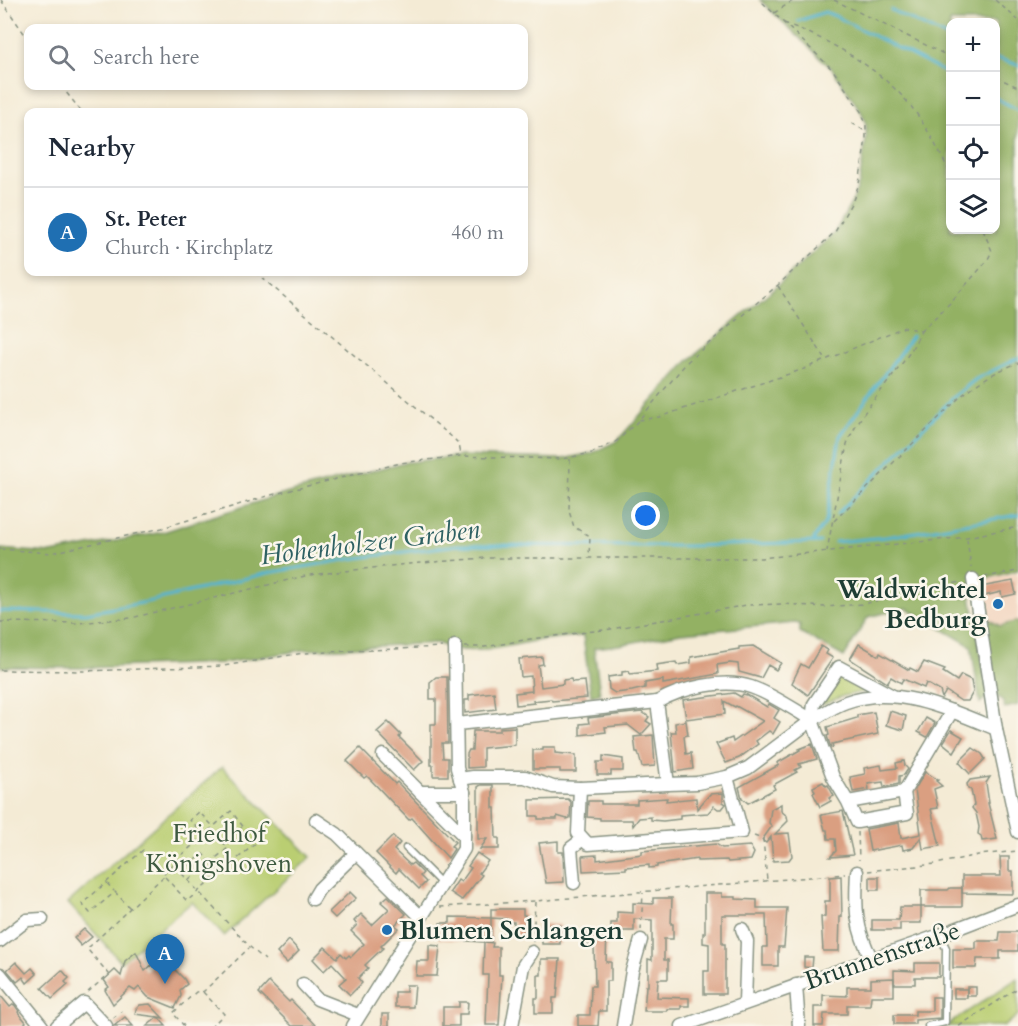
<!DOCTYPE html>
<html lang="en">
<head>
<meta charset="utf-8">
<style>
	body { margin:0; font-family:Cardo,serif; background:#f2f2f3; color:#1f2937 }
	.controls { position:absolute; right:18px; top:18px; display:grid; overflow:hidden; border-radius:12px; box-shadow:0 3px 9px #0003 }
	.controls button { width:54px; height:54px; display:grid; place-items:center; padding:0; border:0; border-bottom:2px solid #e0e1e3; background:#fff; color:#1f2937; font:30px sans-serif }
	.you { position:absolute; left:646px; top:516px; width:21px; height:21px; margin:-15px; border:4px solid #fff; border-radius:50%; background:#1a73e8; box-shadow:0 0 0 9px #1a73e833 }
	.badge { display:grid; place-items:center; width:39px; height:39px; border-radius:50%; background:#1f6fb2; color:#fff; font-size:20px; font-weight:700 }
	.pin { position:absolute; translate:-50% -50px; filter:drop-shadow(0 2px 3px #0008) }
	.pin::after { content:''; position:absolute; top:32px; width:21px; height:18px; background:inherit; clip-path:polygon(0 0,100% 0,50% 100%) }
	.list { margin:0; padding:0; list-style:none }
	h2 { display:flex; justify-content:space-between; align-items:center; height:78px; margin:0; padding:0 24px; font-size:26px }
	h2 small { font-size:20px; font-weight:400; color:#747a83 }
	.list li { display:grid; grid-template-columns:39px 1fr auto; gap:18px; align-items:center; box-sizing:border-box; height:90px; padding:0 24px; border-top:2px solid #e0e1e3 }
	.list b { display:block; font-size:22px; white-space:nowrap }
	.list p { margin:0; font-size:20px; white-space:nowrap; color:#747a83 }
	.list em { font-size:20px; font-style:normal; color:#747a83 }
	.icon { flex:none; width:33px; height:33px; fill:none; stroke:currentColor; stroke-width:2; stroke-linecap:round; stroke-linejoin:round }
	.map { position:relative; flex:none; width:1018px; height:1026px; overflow:hidden }
	.search { position:absolute; background:#fff; box-shadow:0 3px 9px #0003; left:24px; top:24px; width:504px; height:66px; display:flex; align-items:center; gap:15px; box-sizing:border-box; padding:0 21px; border-radius:12px; color:#747a83; font-size:22px }
	.panel { position:absolute; background:#fff; box-shadow:0 3px 9px #0003; left:24px; top:108px; width:504px; height:168px; border-radius:12px }
	.map>svg:first-child { display:block }
</style>
</head>
<body>
<div class="map">
<svg width="1018" height="1026" viewBox="0 0 1018 1026">
	<rect width="100%" height="100%" fill="#fbf7ec"/>
	<filter id="ink" filterUnits="userSpaceOnUse"><feTurbulence type="fractalNoise" baseFrequency=".0167" numOctaves="2"/><feDisplacementMap in="SourceGraphic" scale="12" xChannelSelector="R" yChannelSelector="G"/><feConvolveMatrix kernelMatrix="1 2 1 2 8 2 1 2 1" color-interpolation-filters="sRGB"/></filter>
	<filter id="wash" filterUnits="userSpaceOnUse"><feTurbulence type="fractalNoise" baseFrequency=".008" numOctaves="4" result="noise"/><feDisplacementMap in="SourceGraphic" scale="24" xChannelSelector="R" yChannelSelector="G"/><feGaussianBlur stdDeviation="1.35" result="paint"/><feColorMatrix in="noise" values="0 0 0 0 0 0 0 0 0 0 0 0 0 0 0 0 0 1.4 0 .05"/><feComposite in="paint" operator="in"/></filter>
	<g filter="url(#wash)">
		<rect width="100%" height="100%" fill="#f4ebd5"/>
		<polygon fill="#f3d4be" points="1018,573 1018,621 1000,626 981,615 979,588 987,580"/>
		<g fill="#bace72" stroke="#6c8653" stroke-width="1.5">
			<polygon points="838,673 870,689 867,691 843,696 824,704 822,702 823,698 826,697 839,676"/>
			<polygon points="222,767 311,857 224,936 192,902 121,962 68,903"/>
			<polygon points="1018,978 1018,1015 1005,1026 946,1026"/>
		</g>
		<g fill="#93b164" stroke="#59774c" stroke-width="1.5" fill-rule="evenodd">
			<path d="M760,0h258v570l-69,19 14,9 8,-2 17,100 -8,7 -9,-57 -64,-38 -39,9 -24,40 -44,-25v-8l-5,-1 -114,10 -62,12 -25,3 6,46 -9,2 -8,-60c-14,1 -28,2 -42,4 -34,5 -71,19 -104,3l-133,7 -80,13 -141,5 -83,-1v-118l51,4 112,-21 110,-35 128,-34 60,-7 101,3 30,-6 25,-12 71,-80 90,-76 57,-53 18,-32 6,-16 7,-45v-14l-4,-12 -29,-43zM950,22h46v208h-46z"/>
			<polygon points="981,615 1000,626 1018,621 1018,705 1005,708 1002,700 994,694"/>
		</g>
		<g fill="none" stroke-linecap="round" stroke-linejoin="round">
			<g stroke="#52b4d1" stroke-width="3">
				<polyline points="891,10 950,39"/>
				<polyline points="798,21 825,12 835,16 950,75"/>
				<polyline points="996,58 1018,65"/>
				<polyline points="996,98 1018,110"/>
				<polyline points="837,514 956,395 976,379 1018,358"/>
				<polyline points="814,542 814,538 826,522 840,436 912,336"/>
				<polyline points="835,542 886,537 1018,515"/>
				<polyline points="0,611 86,613 147,602 268,573 350,559 458,545 690,546 820,542"/>
			</g>
		</g>
		<g id="blocks">
			<g fill="#da9f81">
				<polygon points="1013,581 1016,594 1002,597 1001,592 984,596 983,588 986,586"/>
				<polygon points="859,644 879,656 880,653 909,670 910,668 918,672 924,662 945,670 943,672 957,681 961,675 971,680 973,692 968,701 961,701 946,691 942,698 940,691 926,683 924,688 903,679 901,683 891,677 887,683 850,659"/>
				<polygon points="753,646 781,663 776,670 768,665 761,678 739,672 738,664 730,663 717,665 718,674 663,684 663,680 645,683 645,688 632,691 615,693 609,689 608,677 622,675 622,672 629,671 630,674 657,671 656,665 676,662 677,665 691,663 691,657 739,649 739,647"/>
				<polygon points="821,646 828,650 826,654 833,658 808,695 792,683 801,664 808,668"/>
				<polygon points="542,657 543,664 538,665 541,687 563,684 563,680 571,679 572,682 585,681 587,698 552,701 551,699 533,701 534,703 516,705 515,693 532,691 531,676 521,677 519,659"/>
				<polygon points="436,677 447,677 448,743 442,743 443,758 448,758 448,776 433,776 433,765 431,765 431,724 436,724 436,699 430,699 430,682"/>
				<polygon points="494,692 496,709 465,713 465,700 469,700 469,695"/>
				<polygon points="734,693 741,697 743,694 747,695 767,707 769,704 779,710 774,718 780,722 773,734 769,731 756,741 758,744 739,758 726,763 716,744 732,738 733,742 763,721 736,706 735,707 724,701 725,714 686,719 683,700"/>
				<polygon points="890,711 906,716 903,730 886,725"/>
				<polygon points="642,712 649,717 646,721 651,724 641,735 628,725 605,727 606,732 580,735 580,724 589,723 588,718"/>
				<polygon points="874,712 878,734 832,744 833,747 831,748 827,736 829,735 827,727 857,718 857,715"/>
				<polygon points="926,718 935,723 927,737 918,732"/>
				<polygon points="686,721 688,735 684,736 686,754 691,753 693,769 675,772 671,732 676,732 675,723"/>
				<polygon points="388,722 401,735 399,737 423,761 414,770 377,732"/>
				<polygon points="515,727 515,745 483,748 483,767 467,768 467,754 469,750 472,750 473,731 500,731 500,728"/>
				<polygon points="951,730 963,737 954,752 943,743"/>
				<polygon points="653,735 655,766 642,767 638,752 636,752 634,737"/>
				<polygon points="812,744 817,759 799,764 801,767 795,770 797,772 773,785 775,789 748,803 742,798 739,787 779,765 777,763 800,750 799,749"/>
				<polygon points="543,747 555,747 555,753 576,755 576,772 560,772 560,769 533,769 533,750 543,750"/>
				<polygon points="360,748 395,784 397,782 455,842 451,846 454,849 448,858 412,818 409,820 367,776 364,778 347,761"/>
				<polygon points="973,748 982,754 985,759 970,774 959,762"/>
				<polygon points="603,756 623,759 623,771 611,771 611,775 597,775 597,762 603,762"/>
				<polygon points="904,761 905,766 908,769 904,775 899,776 899,784 884,787 883,782 868,784 869,789 853,792 850,777 865,774 864,768 881,765 882,770 897,768 896,763"/>
				<polygon points="925,772 938,780 936,781 942,786 934,789 938,808 931,809 940,846 923,849 921,837 913,848 903,850 902,845 870,851 866,829 899,823 901,838 921,834 915,789"/>
				<polygon points="990,777 986,783 989,803 988,803 997,839 982,841 981,836 978,834 979,827 976,813 972,808 974,805 971,790 968,788 967,784 970,780"/>
				<polygon points="823,782 826,786 828,785 834,796 829,798 831,801 820,807 813,793 815,792 813,787"/>
				<polygon points="481,785 493,785 493,808 495,808 496,838 499,838 499,849 480,849 487,839 478,839 478,787"/>
				<polygon points="723,793 723,802 726,804 722,809 718,809 714,806 708,813 680,815 680,819 663,821 651,820 651,817 639,818 633,826 632,820 600,820 600,818 587,817 588,801 601,801 601,804 637,804 637,800 667,798 666,801 696,798 697,809 710,794"/>
				<polygon points="568,799 571,802 570,818 567,819 557,816 557,819 538,819 538,816 530,816 530,800"/>
				<polygon points="781,804 781,811 787,816 788,821 775,834 789,833 792,856 789,860 773,861 771,837 766,843 762,840 772,826 769,823 771,809"/>
				<polygon points="843,811 853,855 830,857 836,851 835,839 828,839 827,830 825,830 821,815"/>
				<polygon points="393,836 400,843 394,850 410,865 413,863 423,873 420,876 426,882 419,889 399,869 396,873 376,853"/>
				<polygon points="558,841 558,852 563,852 564,882 546,883 539,843"/>
				<polygon points="716,844 722,848 750,846 754,853 751,860 728,862 727,860 697,861 697,859 657,865 657,867 649,868 649,865 626,867 626,869 583,871 582,856 597,855 597,860 642,854 642,851"/>
				<polygon points="477,853 488,861 479,873 482,875 462,900 450,892 458,880 461,882 471,868 468,866"/>
				<polygon points="1000,857 1009,857 1009,871 1013,871 1013,894 962,893 962,876 1001,876"/>
				<polygon points="841,876 842,917 840,917 839,951 823,951 821,917 825,917 825,901 830,901 830,877"/>
				<rect x="870" y="877" width="9" height="13"/>
				<polygon points="950,888 962,888 962,907 921,907 921,890 948,890"/>
				<polygon points="350,892 356,898 335,918 329,912"/>
				<polygon points="705,893 722,893 722,897 736,897 736,899 757,900 757,908 787,908 784,947 778,947 778,966 763,966 763,947 767,947 766,915 722,915 722,944 725,944 725,994 704,994 704,971 709,971 709,944 703,943 703,933 705,933"/>
				<polygon points="388,896 406,914 395,925 399,928 381,946 383,948 365,965 368,968 358,978 362,983 350,995 339,984 346,978 332,963 324,971 313,959 325,947 337,958 341,953 346,958 349,955 351,957 364,944 351,931 357,925 354,921 361,914 372,925 389,909 381,902"/>
				<polygon points="653,898 672,898 671,924 673,924 673,939 664,939 664,960 668,960 668,979 658,979 657,997 689,998 689,1006 681,1006 681,1009 667,1009 667,1011 644,1011 646,986 648,986 648,959 652,960 652,920 634,919 634,931 611,931 611,923 617,923 617,912 633,913 633,903 653,904"/>
				<polygon points="900,907 921,907 921,923 900,923 900,930 872,930 872,920 899,920"/>
				<polygon points="491,909 523,909 523,915 525,915 525,937 514,937 514,922 507,922 507,919 491,918 491,942 485,942 493,943 492,947 499,947 499,975 502,975 499,1025 486,1025 488,975 483,975 484,942 439,939 440,923 450,923 450,917 491,918"/>
				<polygon points="542,924 560,925 560,944 542,944"/>
				<polygon points="84,929 92,937 81,946 74,938"/>
				<polygon points="588,931 607,931 606,962 611,962 611,981 606,981 606,1011 599,1011 598,1026 578,1026 578,1015 590,1015 591,986 595,986 594,945 588,945"/>
				<polygon points="1000,932 1018,932 1018,951 1000,951 1000,959 977,959 976,968 953,968 953,949 976,949 976,941 999,941"/>
				<polygon points="289,940 299,951 287,963 277,953"/>
				<polygon points="429,945 440,946 437,976 416,976 417,961 429,961"/>
				<polygon points="136,952 145,971 156,961 161,967 168,963 184,979 187,984 180,990 181,996 175,1008 148,997 139,987 135,991 130,988 113,1004 105,990 109,987 104,980 115,970 121,976 125,961"/>
				<polygon points="804,957 813,957 812,968 804,967"/>
				<polygon points="541,959 560,959 557,998 553,998 553,1013 535,1013 535,998 538,998 538,975 541,975"/>
				<polygon points="16,962 26,973 32,968 37,974 27,983 23,977 17,982 7,970"/>
				<polygon points="915,963 939,963 939,977 915,977 915,984 894,984 894,970 915,971"/>
				<polygon points="62,970 69,978 65,982 68,985 52,999 42,988"/>
				<polygon points="894,978 894,996 871,996 870,1005 847,1005 847,1014 824,1014 823,1026 814,1026 814,1007 823,1007 823,995 847,996 847,987 871,987 871,979"/>
				<polygon points="269,982 289,1002 291,1000 316,1026 292,1026 259,993"/>
				<polygon points="406,985 415,985 413,1007 395,1007 395,992 406,992"/>
				<rect x="967" y="987" width="9" height="9"/>
				<rect x="954" y="989" width="13" height="9"/>
				<polygon points="0,995 10,1007 14,1004 19,1011 18,1012 26,1022 22,1026 0,1026"/>
				<polygon points="932,997 940,997 940,1018 915,1020 915,1024 894,1024 894,1015 915,1015 915,1011 932,1011"/>
				<polygon points="459,1002 468,1002 467,1014 459,1014 459,1026 443,1026 443,1007 459,1007"/>
				<polygon points="150,1004 163,1018 158,1017 166,1026 147,1026 158,1017 135,1014 136,1009 140,1005"/>
				<rect x="382" y="1014" width="7" height="12"/>
				<polygon points="125,1017 133,1026 114,1026"/>
			</g>
		</g>
	</g>
	<g filter="url(#ink)">
		<use href="#blocks" fill-opacity="0" stroke="#8a9484" stroke-width="1.5"/>
		<g fill="none" stroke-linecap="round" stroke-linejoin="round">
			<defs>
				<g id="lane">
					<polyline points="406,848 442,884"/>
					<polyline points="928,1026 945,1022 946,948 940,936"/>
				</g>
				<g id="street">
					<polyline points="973,579 996,729 1018,832"/>
					<polyline points="812,720 814,704 839,667 893,696"/>
					<polyline points="457,724 657,702"/>
					<polyline points="383,755 464,836"/>
					<polyline points="727,777 748,768 812,720 833,777 848,802 857,822 907,813 904,792 848,802"/>
					<polyline points="460,779 473,777 525,777 553,787 580,788 668,784"/>
					<path d="M580,788l-2,45 10,11 154,-12 -15,-55 -30,6 -29,1 -11,-82c24,-14 67,-24 94,-15 21,7 42,22 61,33 11,-6 22,-14 34,-18 49,-18 105,8 150,27"/>
					<polyline points="420,792 464,792"/>
					<polyline points="904,792 952,711"/>
					<polyline points="316,820 337,834 421,917"/>
					<path d="M857,872c-2,34 -2,57 15,87"/>
					<polyline points="574,883 571,848 583,839"/>
					<polyline points="313,899 319,889 356,853"/>
					<polyline points="742,929 747,941 745,1003"/>
					<polyline points="0,941 27,920 42,919"/>
					<polyline points="0,974 42,1026"/>
					<polyline points="303,984 317,999 358,1015"/>
					<polyline points="796,985 799,1026"/>
					<polyline points="57,1026 84,1003 106,1026"/>
					<polyline points="353,1026 464,849 464,792 457,768 455,646"/>
					<polyline points="512,1026 523,966 532,952"/>
					<polyline points="623,1026 632,971 641,940"/>
					<polyline points="682,1026 940,935 1018,905"/>
				</g>
			</defs>
			<use href="#lane" stroke="#8a9484" stroke-width="9"/>
			<use href="#street" stroke="#8a9484" stroke-width="15"/>
			<g stroke="#8a9484" stroke-width="1.5" stroke-dasharray="4.5 4.5" stroke-linecap="butt">
				<polyline points="1,0 28,39"/>
				<polyline points="834,0 950,57"/>
				<polyline points="995,0 1018,20"/>
				<polyline points="774,13 794,0"/>
				<path d="M784,23c47,17 103,49 132,90 13,18 23,39 34,59"/>
				<polyline points="996,77 1018,87"/>
				<polyline points="61,86 82,112"/>
				<polyline points="852,123 865,131"/>
				<polyline points="255,272 453,438 459,444 461,455"/>
				<polyline points="778,286 826,360"/>
				<polyline points="921,331 950,303 987,261 992,251 983,230"/>
				<path d="M639,420l20,-3 145,-48 100,-42 17,4c-18,42 -57,71 -74,113l-20,107"/>
				<polyline points="570,459 569,511 574,527 590,536 589,557"/>
				<path d="M834,521l126,-124c18,-15 36,-26 58,-34"/>
				<polyline points="967,539 971,567"/>
				<polyline points="0,549 51,553 162,528 271,495 401,463 461,456 562,459 592,453 617,441 638,421 688,361 778,285 835,232 853,200 859,184 866,139 866,125 862,113 833,70 760,0"/>
				<polyline points="984,577 1018,571"/>
				<polyline points="0,622 78,623 131,618 309,575 409,564 485,558 761,558 967,537 1018,527"/>
				<polyline points="465,647 485,647 530,639 611,629 747,605 785,604 824,607 863,604 961,582"/>
				<polyline points="0,670 84,671 223,666 303,653 442,647"/>
				<polyline points="858,832 859,860"/>
				<polyline points="203,835 190,820 199,812 213,826"/>
				<polyline points="754,836 763,839 767,880"/>
				<polyline points="868,871 936,864 978,855 1018,851"/>
				<polyline points="181,872 203,854 220,873"/>
				<polyline points="165,877 187,901 256,843 231,811 173,863"/>
				<polyline points="189,880 228,848 223,842 242,827"/>
				<polyline points="107,883 114,891"/>
				<polyline points="440,907 535,901 845,874"/>
				<polyline points="130,908 115,892 90,913 82,904 143,850 163,871"/>
				<polyline points="641,930 643,893"/>
				<polyline points="533,942 535,902"/>
				<polyline points="88,992 109,974 87,949 166,874 164,872 173,864 250,947 265,960"/>
				<polyline points="203,992 224,1014 212,1026"/>
				<polyline points="113,1018 122,1011"/>
				<polyline points="184,1026 173,1013 196,992 204,991 249,948"/>
				<polyline points="959,1026 1018,988"/>
			</g>
			<use href="#lane" stroke="#fff" stroke-width="6"/>
			<use href="#street" stroke="#fff" stroke-width="12"/>
		</g>
	</g>
	<g fill="#1f6fb2" stroke="#fbf7ec" stroke-width="2">
		<circle cx="998" cy="604" r="6"/>
		<circle cx="387" cy="930" r="6"/>
	</g>
	<g text-anchor="middle" stroke-width="5" stroke-linejoin="round" paint-order="stroke">
		<g font-size="26" font-weight="bold" fill="#1f3d34" stroke="#fbf7ec" text-anchor="end">
			<text x="986" y="598">Waldwichtel<tspan x="986" dy="30">Bedburg</tspan></text>
			<text x="399" y="939" text-anchor="start">Blumen Schlangen</text>
		</g>
		<g font-size="26" fill="#3e5a40" stroke="#fbf7ec">
			<text x="219" y="842">Friedhof<tspan x="219" dy="30">Königshoven</tspan></text>
		</g>
		<g font-size="26" fill="#1f3d34" stroke="#fbf7ec">
			<text transform="translate(882 955) rotate(-19)" y="9">Brunnenstraße</text>
		</g>
		<g font-size="27" font-style="italic" fill="#2e6163" stroke="#fbf7ec">
			<text transform="translate(370 542) rotate(-7)" y="9">Hohenholzer Graben</text>
		</g>
	</g>
</svg>
<div class="controls">
<button>+</button>
<button>−</button>
<button><svg class="icon" aria-label="locate" viewBox="0 0 24 24"><circle cx="12" cy="12" r="6"/><path d="M12 2v4M12 18v4M2 12h4M18 12h4"/></svg></button>
<button><svg class="icon" aria-label="layers" viewBox="0 0 24 24"><path d="M12 4l9 5-9 5-9-5zM3 14l9 5 9-5"/></svg></button>
</div>
<div class="you"></div>
<div class="pin badge" style="left:165px;top:984px">A</div>
<div class="search"><svg class="icon" aria-label="search" viewBox="0 0 24 24"><circle cx="10" cy="10" r="6"/><path d="M15 15l6 6"/></svg>Search here</div>
<section class="panel">
<h2>Nearby<small></small></h2>
<ul class="list">
<li><span class="badge">A</span><div><b>St. Peter</b><p>Church · Kirchplatz</p></div><em>460 m</em></li>
</ul>
</section>
</div>
</body>
</html>
